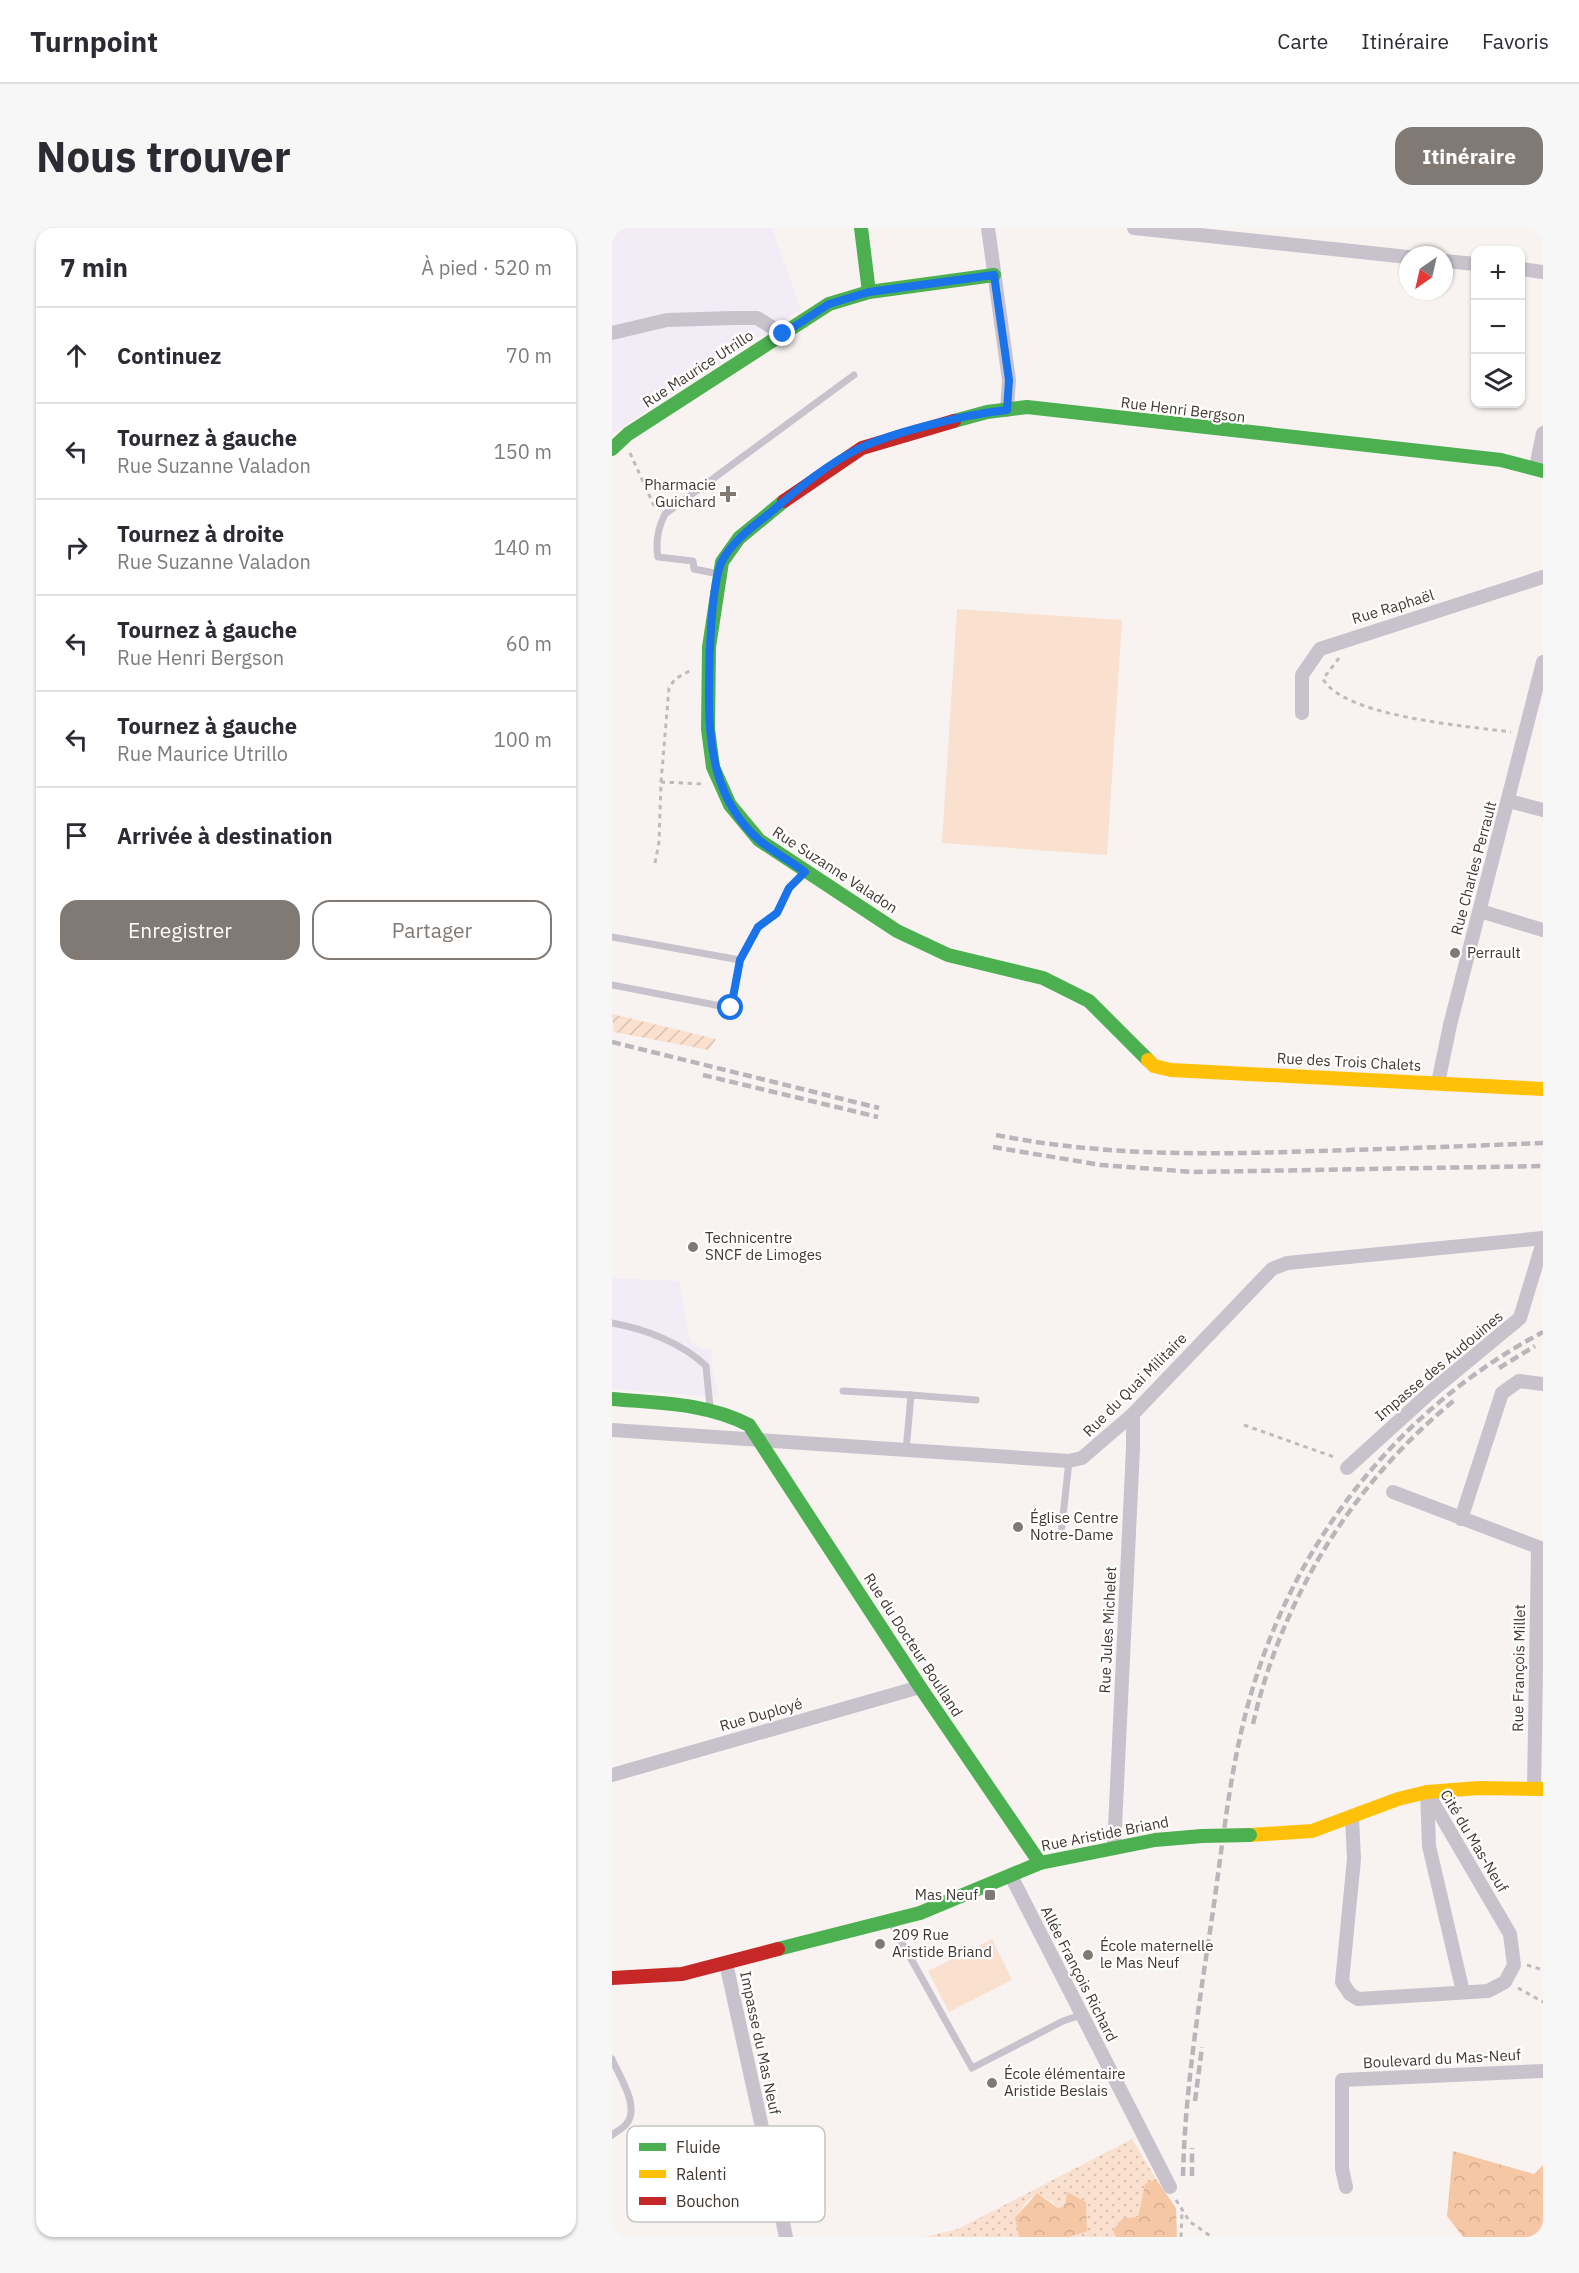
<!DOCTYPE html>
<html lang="fr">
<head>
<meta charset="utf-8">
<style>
	body { margin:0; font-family:"IBM Plex Sans",sans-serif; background:#f7f7f7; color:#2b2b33 }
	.controls { position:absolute; right:18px; top:18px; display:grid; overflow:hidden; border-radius:12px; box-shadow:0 2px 4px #0004 }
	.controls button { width:54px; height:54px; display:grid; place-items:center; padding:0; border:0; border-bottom:2px solid #e1e1e2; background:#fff; color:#2b2b33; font:30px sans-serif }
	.compass { position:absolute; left:787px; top:18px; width:54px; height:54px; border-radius:50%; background:#fff; box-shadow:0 2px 4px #0004; rotate:214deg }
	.stop { position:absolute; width:18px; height:18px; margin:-14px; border:4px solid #1a73e8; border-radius:50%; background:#fff }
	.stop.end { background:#1a73e8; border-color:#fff; box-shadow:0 2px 6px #0008 }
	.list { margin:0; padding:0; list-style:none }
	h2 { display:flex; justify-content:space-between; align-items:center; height:78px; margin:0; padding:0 24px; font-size:26px }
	h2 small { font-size:20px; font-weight:400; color:#7c7c81 }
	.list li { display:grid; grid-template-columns:39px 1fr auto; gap:18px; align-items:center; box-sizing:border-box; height:96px; padding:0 24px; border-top:2px solid #e1e1e2 }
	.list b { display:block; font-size:22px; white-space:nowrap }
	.list p { margin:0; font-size:20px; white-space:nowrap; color:#7c7c81 }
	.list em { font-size:20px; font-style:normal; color:#7c7c81 }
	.actions { display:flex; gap:12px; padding:18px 24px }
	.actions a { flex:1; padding:14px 0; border:2px solid #817974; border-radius:18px; text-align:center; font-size:21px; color:#817974 }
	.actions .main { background:#817974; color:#fff }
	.icon { flex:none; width:33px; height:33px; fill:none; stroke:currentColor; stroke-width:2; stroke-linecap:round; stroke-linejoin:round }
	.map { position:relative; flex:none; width:931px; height:2009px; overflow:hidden; border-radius:18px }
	header { display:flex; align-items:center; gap:36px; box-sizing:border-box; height:84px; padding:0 30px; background:#fff; border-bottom:2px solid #e1e1e2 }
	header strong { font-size:28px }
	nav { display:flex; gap:33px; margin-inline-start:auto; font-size:21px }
	.intro { display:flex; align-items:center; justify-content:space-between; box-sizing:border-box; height:144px; padding:0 36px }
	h1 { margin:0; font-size:42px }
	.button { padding:15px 27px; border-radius:18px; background:#817974; color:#fff; font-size:21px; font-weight:700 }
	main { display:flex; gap:36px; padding:0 36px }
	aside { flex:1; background:#fff; border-radius:18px; box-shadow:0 2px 4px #0004 }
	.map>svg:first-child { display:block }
</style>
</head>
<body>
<header>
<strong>Turnpoint</strong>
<nav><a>Carte</a><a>Itinéraire</a><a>Favoris</a></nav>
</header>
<div class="intro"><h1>Nous trouver</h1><a class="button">Itinéraire</a></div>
<main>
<aside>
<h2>7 min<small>À pied · 520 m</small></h2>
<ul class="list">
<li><svg class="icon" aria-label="ahead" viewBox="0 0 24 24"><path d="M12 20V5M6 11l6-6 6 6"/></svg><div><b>Continuez</b></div><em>70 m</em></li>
<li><svg class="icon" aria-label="left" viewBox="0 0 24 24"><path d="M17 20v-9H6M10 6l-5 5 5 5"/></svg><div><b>Tournez à gauche</b><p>Rue Suzanne Valadon</p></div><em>150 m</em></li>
<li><svg class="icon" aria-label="right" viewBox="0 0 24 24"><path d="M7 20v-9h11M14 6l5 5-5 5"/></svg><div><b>Tournez à droite</b><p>Rue Suzanne Valadon</p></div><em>140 m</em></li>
<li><svg class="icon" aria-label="left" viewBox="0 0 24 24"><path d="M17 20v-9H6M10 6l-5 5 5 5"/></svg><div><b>Tournez à gauche</b><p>Rue Henri Bergson</p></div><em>60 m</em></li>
<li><svg class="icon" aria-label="left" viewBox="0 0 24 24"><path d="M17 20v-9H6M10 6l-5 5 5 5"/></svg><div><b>Tournez à gauche</b><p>Rue Maurice Utrillo</p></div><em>100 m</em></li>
<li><svg class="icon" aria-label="arrive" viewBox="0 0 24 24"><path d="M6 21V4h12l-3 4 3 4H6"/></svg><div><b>Arrivée à destination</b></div></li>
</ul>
<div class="actions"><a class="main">Enregistrer</a><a>Partager</a></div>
</aside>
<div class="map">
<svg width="931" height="2009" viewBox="0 0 931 2009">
	<defs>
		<pattern id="grass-dots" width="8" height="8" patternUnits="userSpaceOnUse" patternTransform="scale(1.5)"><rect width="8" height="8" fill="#fae0ce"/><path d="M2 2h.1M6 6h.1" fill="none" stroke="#d8c1b1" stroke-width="1.8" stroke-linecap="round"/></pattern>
		<pattern id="forest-crowns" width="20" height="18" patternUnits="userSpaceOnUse" patternTransform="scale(1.5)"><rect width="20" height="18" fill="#f6c7a5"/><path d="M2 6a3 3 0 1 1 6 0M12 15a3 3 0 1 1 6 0" fill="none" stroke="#d4ac8e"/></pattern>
		<pattern id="garden-furrows" width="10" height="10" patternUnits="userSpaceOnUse" patternTransform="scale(1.5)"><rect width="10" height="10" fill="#fae0ce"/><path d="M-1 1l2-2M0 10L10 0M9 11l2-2" fill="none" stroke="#d8c1b1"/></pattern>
	</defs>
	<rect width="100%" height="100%" fill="#f8f3f0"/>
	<g fill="#f2ecf7">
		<polygon points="0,0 160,0 189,81 0,206"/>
		<polygon points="0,1050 67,1053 78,1113 90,1121 100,1121 99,1134 107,1169 0,1161"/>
	</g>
	<polygon fill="url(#grass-dots)" points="520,1911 544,1951 533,1957 526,1989 511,1990 501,2002 504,2009 457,2009 475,2002 455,1965 453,1978 446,1980 440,1973 425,1965 414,1974 404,1990 407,2009 313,2009 346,2001"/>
	<g fill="url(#forest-crowns)">
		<polygon points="841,1923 922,1946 931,1937 931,2009 851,2009 835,1988"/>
		<polygon points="544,1951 564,1980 565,2009 504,2009 501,2002 511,1990 526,1989 533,1956"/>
		<polygon points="455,1964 474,1974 475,2003 457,2009 407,2009 403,1990 425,1965 446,1980 453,1978"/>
	</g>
	<polygon fill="url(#garden-furrows)" points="0,786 104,811 97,822 2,804"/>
	<g fill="#fae0ce">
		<polygon points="345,381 510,392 495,627 330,615"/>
		<polygon points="380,1711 400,1752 337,1784 316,1743"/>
	</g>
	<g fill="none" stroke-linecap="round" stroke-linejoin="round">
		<g stroke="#bebabf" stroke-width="3" stroke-dasharray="4.5 4.5" stroke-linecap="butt">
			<polyline points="18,225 44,282"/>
			<path d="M727,430l-16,21c22,38 144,47 188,53"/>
			<polyline points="49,554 57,460 63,451 79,442"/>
			<polyline points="43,635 47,614 49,554 92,556"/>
			<polyline points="132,724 146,699 165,685 182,656"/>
			<polyline points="632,1197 725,1230"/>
			<polyline points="915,1737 931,1742"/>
			<polyline points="906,1760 931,1774"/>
			<polyline points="564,1972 578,1994 600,2009"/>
			<polyline points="569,2009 570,1984"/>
		</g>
		<g stroke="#c8c2cd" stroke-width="7">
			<path d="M107,346l-25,-5 -1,-8 -35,-4c-3,-16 0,-29 7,-43l189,-139"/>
			<polyline points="0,709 128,732 119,780 0,757"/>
			<path d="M0,1095c33,6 70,20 94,43l4,41"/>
			<polyline points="231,1163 299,1167"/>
			<polyline points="294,1223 299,1167 364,1172"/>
			<polyline points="449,1307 457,1233"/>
			<polyline points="279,1695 360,1840 451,1793 469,1787"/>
			<path d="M0,1831c7,17 28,47 15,64 -3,5 -10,8 -15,12"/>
		</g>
		<g stroke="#c8c2cd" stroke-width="14">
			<polyline points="376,0 397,152 395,182"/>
			<polyline points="522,0 796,29"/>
			<polyline points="832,33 864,36"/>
			<polyline points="909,41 931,44"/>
			<polyline points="0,105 55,92 122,90 145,90 171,106"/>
			<polyline points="924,239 931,205"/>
			<polyline points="690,485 690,447 708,421 931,349"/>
			<polyline points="897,573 931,582"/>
			<polyline points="868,683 931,702"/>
			<polyline points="826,855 838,797 931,434"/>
			<polyline points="0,1202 457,1233 470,1230 521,1186 660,1041 675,1035 931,1010"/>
			<polyline points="735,1240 821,1162 908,1090 931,1014"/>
			<polyline points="781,1264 931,1321"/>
			<polyline points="849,1291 890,1165 907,1153 931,1156"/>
			<polyline points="0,1547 308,1459"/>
			<polyline points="922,1561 926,1320"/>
			<polyline points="740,1589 742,1631 730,1754 738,1766 746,1771 876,1763 893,1754 902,1737 898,1706 815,1564 817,1618 851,1764"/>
			<polyline points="502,1620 521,1220 521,1186"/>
			<polyline points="399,1648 558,1959"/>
			<polyline points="114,1735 174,2009"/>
			<polyline points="734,1959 730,1941 730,1852 931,1843"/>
		</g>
		<g stroke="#4caf50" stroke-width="14">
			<polyline points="249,0 257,64"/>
			<polyline points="342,193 375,184 415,179 889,232 931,243"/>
			<polyline points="0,221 16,206 217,76 257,64 382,47"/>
			<polyline points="172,273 127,310 110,334 97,419 96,501 101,539 118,577 147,612 285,703 336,727 431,750 477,773 536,832"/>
			<path d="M0,1171c47,4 94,4 137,26l171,262 120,176"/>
			<polyline points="166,1721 308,1685 428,1635 543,1612 590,1608"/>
		</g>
		<g stroke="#ffc107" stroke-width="14">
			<polyline points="536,832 542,838 559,842 931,861"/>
			<polyline points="638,1607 700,1603 786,1571 815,1564 867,1560 931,1561"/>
		</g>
		<g stroke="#c62828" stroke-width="14">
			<polyline points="172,273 250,220 342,193"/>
			<polyline points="0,1750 70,1746 166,1721"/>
		</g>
		<g stroke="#b9b5ba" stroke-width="4.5" stroke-dasharray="9 4.5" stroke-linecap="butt">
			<polyline points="0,814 267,880"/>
			<polyline points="91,847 266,889"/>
			<path d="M384,907c106,21 211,20 319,16 76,-2 152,-5 228,-8"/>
			<polyline points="381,919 489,937 582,944 931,938"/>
			<polyline points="887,1140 923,1118"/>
			<path d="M641,1496c29,-127 101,-243 203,-325"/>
			<polyline points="583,1873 590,1819"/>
			<path d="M571,1948c2,-89 17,-177 30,-265 10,-70 17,-142 36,-210 44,-159 149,-292 294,-369"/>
			<polyline points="580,1948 580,1920"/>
		</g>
		<polyline stroke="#4caf50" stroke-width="14" points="590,1608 638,1607"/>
	</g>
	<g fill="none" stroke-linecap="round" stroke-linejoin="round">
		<path stroke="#1a73e8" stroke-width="8" d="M119,780l9,-48 18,-33 19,-14 12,-25 16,-16c-15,-11 -31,-20 -45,-31 -46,-40 -52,-97 -51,-154 0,-28 2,-102 13,-126 11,-20 30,-34 48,-48 28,-24 58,-50 92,-66 36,-16 106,-33 145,-37l2,-30 -15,-105 -125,17 -40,12 -46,30"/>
	</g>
	<g fill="#817974" stroke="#fff" stroke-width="2">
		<path d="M113 257h6v6h6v6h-6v6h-6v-6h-6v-6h6z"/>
		<circle cx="843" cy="725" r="6"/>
		<circle cx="81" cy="1019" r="6"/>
		<circle cx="406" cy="1299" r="6"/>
		<rect x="372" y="1661" width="12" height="12" rx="3"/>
		<circle cx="268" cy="1716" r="6"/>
		<circle cx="476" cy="1727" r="6"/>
		<circle cx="380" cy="1855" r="6"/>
	</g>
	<g text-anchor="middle" stroke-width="4.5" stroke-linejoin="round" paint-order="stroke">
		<g font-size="15" fill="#413832" stroke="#fff">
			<text transform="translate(86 141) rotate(-33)" y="5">Rue Maurice Utrillo</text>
			<text transform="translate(571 182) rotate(7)" y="5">Rue Henri Bergson</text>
			<text transform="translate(781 379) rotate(-17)" y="5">Rue Raphaël</text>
			<text transform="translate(862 640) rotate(-75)" y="5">Rue Charles Perrault</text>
			<text transform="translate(223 642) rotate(33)" y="5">Rue Suzanne Valadon</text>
			<text transform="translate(737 834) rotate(3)" y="5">Rue des Trois Chalets</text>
			<text transform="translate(827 1138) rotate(-40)" y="5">Impasse des Audouines</text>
			<text transform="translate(523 1157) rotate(-45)" y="5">Rue du Quai Militaire</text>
			<text transform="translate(496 1402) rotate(-87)" y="5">Rue Jules Michelet</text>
			<text transform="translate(301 1417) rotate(57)" y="5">Rue du Docteur Boulland</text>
			<text transform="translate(907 1440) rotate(-89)" y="5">Rue François Millet</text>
			<text transform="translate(149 1487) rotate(-16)" y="5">Rue Duployé</text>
			<text transform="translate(493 1606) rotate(-11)" y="5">Rue Aristide Briand</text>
			<text transform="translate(862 1613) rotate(59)" y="5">Cité du Mas-Neuf</text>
			<text transform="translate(467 1746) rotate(63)" y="5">Allée François Richard</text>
			<text transform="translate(148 1815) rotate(78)" y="5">Impasse du Mas Neuf</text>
			<text transform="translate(830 1831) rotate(-3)" y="5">Boulevard du Mas-Neuf</text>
		</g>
		<g font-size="15" fill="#413832" stroke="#fff" text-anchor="start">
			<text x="104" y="262" text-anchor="end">Pharmacie<tspan x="104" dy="17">Guichard</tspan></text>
			<text x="855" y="730">Perrault</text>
			<text x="93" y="1015">Technicentre<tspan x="93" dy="17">SNCF de Limoges</tspan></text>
			<text x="418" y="1295">Église Centre<tspan x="418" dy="17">Notre-Dame</tspan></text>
			<text x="366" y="1672" text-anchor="end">Mas Neuf</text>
			<text x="280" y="1712">209 Rue<tspan x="280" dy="17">Aristide Briand</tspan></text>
			<text x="488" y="1723">École maternelle<tspan x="488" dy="17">le Mas Neuf</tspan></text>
			<text x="392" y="1851">École élémentaire<tspan x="392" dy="17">Aristide Beslais</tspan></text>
		</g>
	</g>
	<rect x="15" y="1898" width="198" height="96" rx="9" fill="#fff" stroke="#c6c3c2" stroke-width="1.5"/>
	<rect x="27" y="1915" width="27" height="8" fill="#4caf50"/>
	<rect x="27" y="1942" width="27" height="8" fill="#ffc107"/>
	<rect x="27" y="1969" width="27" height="8" fill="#c62828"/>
	<g font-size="16" fill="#413832">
		<text x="64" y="1925">Fluide</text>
		<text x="64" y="1952">Ralenti</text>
		<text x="64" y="1979">Bouchon</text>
	</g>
</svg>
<div class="controls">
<button>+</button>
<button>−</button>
<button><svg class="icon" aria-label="layers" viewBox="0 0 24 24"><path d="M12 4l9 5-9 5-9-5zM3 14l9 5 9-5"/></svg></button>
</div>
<svg class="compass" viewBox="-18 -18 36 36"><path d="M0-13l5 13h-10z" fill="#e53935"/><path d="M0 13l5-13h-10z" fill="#7c7c81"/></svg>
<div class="stop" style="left:119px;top:780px"></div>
<div class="stop end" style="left:171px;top:106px"></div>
</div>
</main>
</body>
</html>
